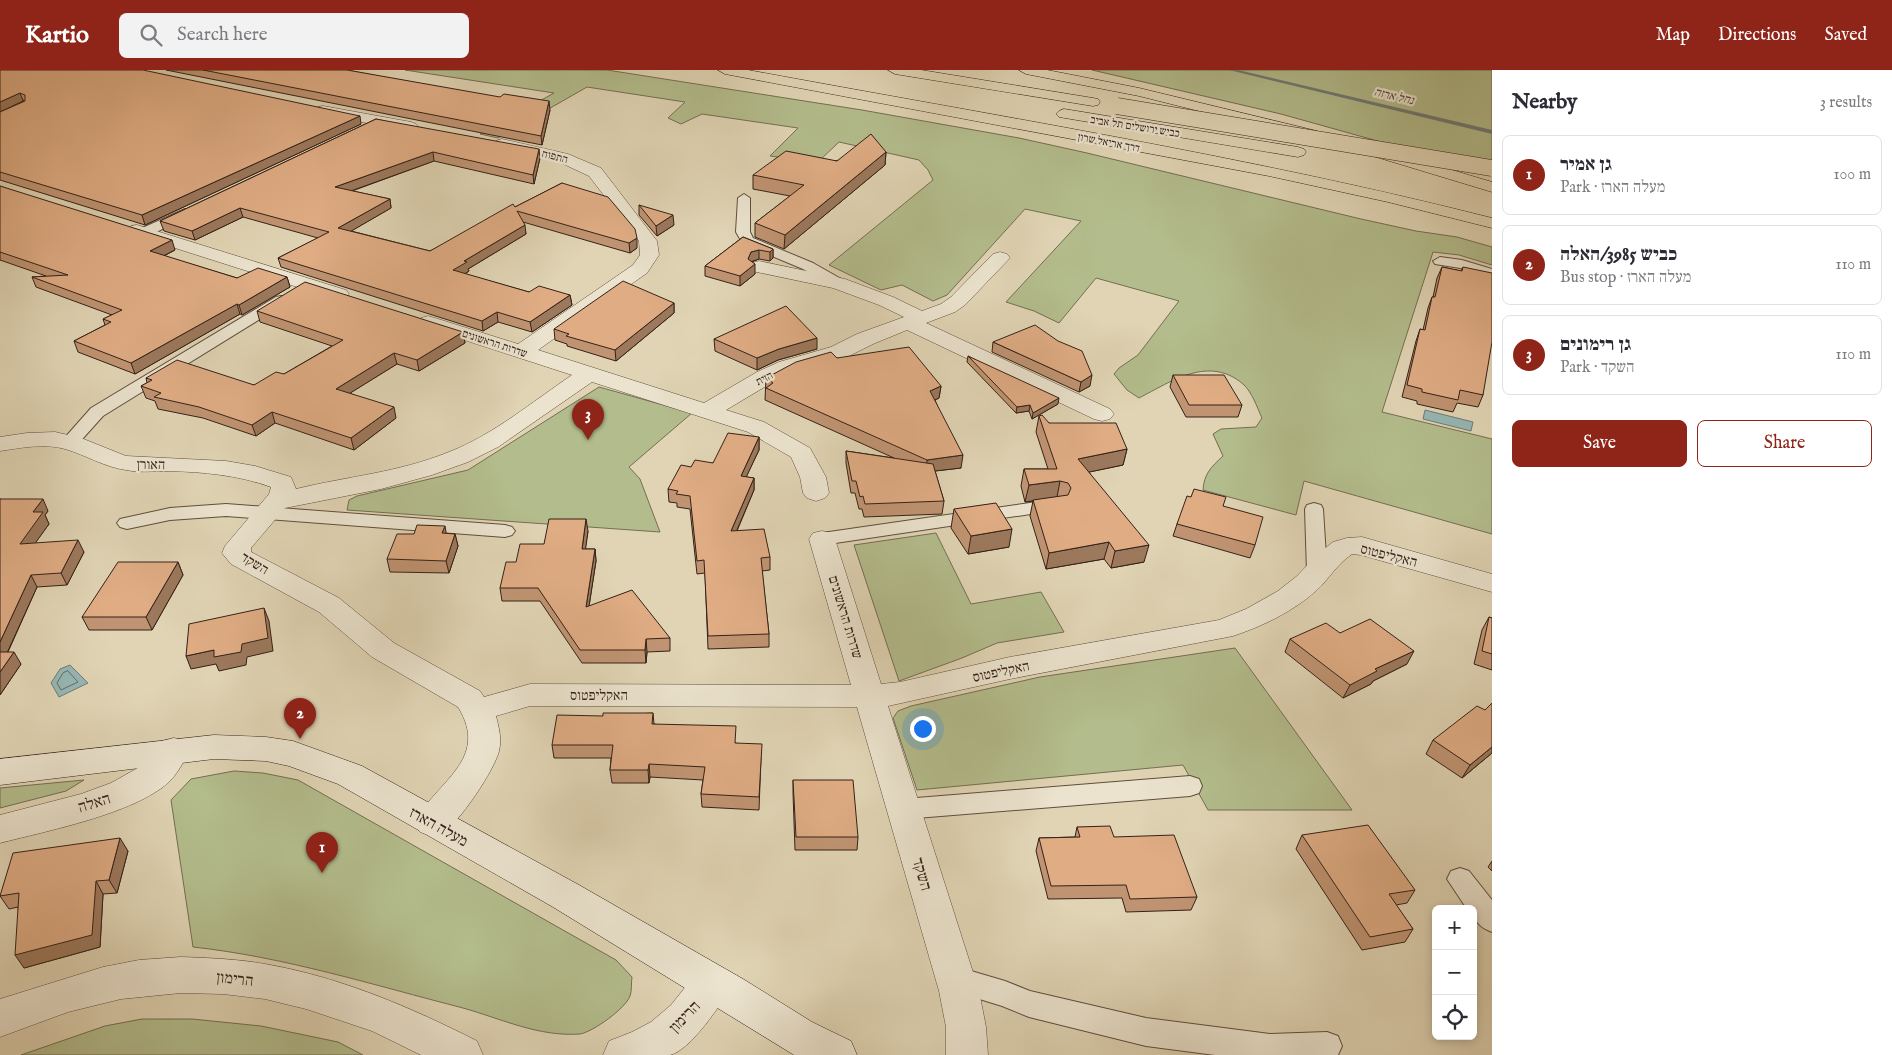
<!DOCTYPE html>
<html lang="en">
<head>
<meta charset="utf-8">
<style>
	body { margin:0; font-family:"IM FELL English","Frank Ruhl Libre",serif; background:#f2f2f3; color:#2b2b33 }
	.controls { position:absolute; right:15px; bottom:15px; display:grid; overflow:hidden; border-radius:8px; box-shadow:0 2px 8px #0003 }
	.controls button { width:45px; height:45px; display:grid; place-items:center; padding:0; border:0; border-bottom:1px solid #e1e1e2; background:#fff; color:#2b2b33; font:25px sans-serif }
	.you { position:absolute; left:922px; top:658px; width:18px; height:18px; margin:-12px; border:4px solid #fff; border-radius:50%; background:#1a73e8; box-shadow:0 0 0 8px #1a73e833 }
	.badge { display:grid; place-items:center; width:32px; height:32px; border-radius:50%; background:#8f2418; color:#fff; font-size:16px; font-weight:700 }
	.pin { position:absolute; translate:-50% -41px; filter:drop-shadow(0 1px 2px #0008) }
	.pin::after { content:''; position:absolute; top:26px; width:18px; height:15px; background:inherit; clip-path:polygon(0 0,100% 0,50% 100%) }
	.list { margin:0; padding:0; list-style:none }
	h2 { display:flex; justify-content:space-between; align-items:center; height:65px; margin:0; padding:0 20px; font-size:21px }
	h2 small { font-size:16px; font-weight:400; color:#7c7c81 }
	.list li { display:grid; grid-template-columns:32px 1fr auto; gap:15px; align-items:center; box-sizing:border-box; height:80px; margin:0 10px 10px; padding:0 10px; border:1px solid #e1e1e2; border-radius:8px }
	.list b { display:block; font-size:19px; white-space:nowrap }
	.list p { margin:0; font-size:16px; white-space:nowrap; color:#7c7c81 }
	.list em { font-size:16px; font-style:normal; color:#7c7c81 }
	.actions { display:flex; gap:10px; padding:15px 20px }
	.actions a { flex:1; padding:11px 0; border:1px solid #8f2418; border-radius:8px; text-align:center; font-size:18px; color:#8f2418 }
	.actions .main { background:#8f2418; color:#fff }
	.icon { flex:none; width:28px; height:28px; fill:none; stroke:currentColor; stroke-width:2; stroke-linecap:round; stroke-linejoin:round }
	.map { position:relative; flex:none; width:1492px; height:985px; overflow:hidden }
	header { display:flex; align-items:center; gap:30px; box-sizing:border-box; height:70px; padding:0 25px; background:#8f2418; color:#fff }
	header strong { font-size:24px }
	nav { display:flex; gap:28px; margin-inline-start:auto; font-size:18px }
	.search { width:350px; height:45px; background:#f2f2f3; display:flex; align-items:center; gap:12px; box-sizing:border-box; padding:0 18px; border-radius:8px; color:#7c7c81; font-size:19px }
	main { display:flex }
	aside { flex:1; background:#fff }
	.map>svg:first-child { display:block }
</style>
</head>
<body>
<header>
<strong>Kartio</strong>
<div class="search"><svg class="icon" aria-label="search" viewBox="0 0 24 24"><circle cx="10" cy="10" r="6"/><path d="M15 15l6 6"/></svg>Search here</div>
<nav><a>Map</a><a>Directions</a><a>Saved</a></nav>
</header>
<main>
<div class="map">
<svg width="1492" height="985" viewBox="0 0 1492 985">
	<rect width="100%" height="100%" fill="#e0d4b4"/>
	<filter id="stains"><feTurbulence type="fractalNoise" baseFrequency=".004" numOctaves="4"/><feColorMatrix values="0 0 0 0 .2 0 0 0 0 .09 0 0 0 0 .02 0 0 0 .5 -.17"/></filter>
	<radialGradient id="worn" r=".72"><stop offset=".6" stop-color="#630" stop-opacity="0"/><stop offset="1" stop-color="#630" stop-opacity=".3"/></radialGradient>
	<g fill="#b3bc8c" stroke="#746e52">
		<path d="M405,0h202l255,40 157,28 68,15 274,66 55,12 41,6 35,10v18l-33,-10 -26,-3 -51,160 110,27v95l-188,-53 -8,34 -93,-25c1,-16 8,-23 20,-34l-10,-22 8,-5 35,-2 6,-9c-5,-11 -10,-26 -19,-34 -34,-29 -71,-3 -104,14l-12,-8 -13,-16 5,-6 19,-13 41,-54 -83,-23 -37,45 -25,-12 -28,-9 75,-81 -56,-12 -78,86 -14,6 -31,-16 -21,5 -52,-25 104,-85 -5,-10 -9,-10 -80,-18 -21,20 -48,-6 28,-28 -96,-14 -21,10 -13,-6 17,-16 -98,-15 -89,51 -18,-4 74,-41z"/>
		<polygon points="1092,0 1492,0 1492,103 1281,44"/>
		<polygon points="599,317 692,343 629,397 640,409 660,462 347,440 349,430 357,426 468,400"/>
		<polygon points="936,463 971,534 1041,522 1064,562 997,573 962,588 899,611 854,475"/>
		<polygon points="1235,578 1352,740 1208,740 1183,695 917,720 893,648 898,641 911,636 1040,607"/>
		<path d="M234,701l29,2 35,7 318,180 16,17c-1,6 0,14 -2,19 -4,12 -37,36 -50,38 -41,3 -78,-15 -117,-26 -90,-23 -178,-51 -270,-61l-22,-147 20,-21z"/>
		<polygon points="84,710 66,721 0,738 0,718"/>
		<polygon points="142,949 192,949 261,956 338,972 363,985 21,985 105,956"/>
	</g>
	<g fill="#96b7b5" stroke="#6f7b76">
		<polygon points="1425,340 1473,352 1471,361 1423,349"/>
		<polygon points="70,595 88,613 59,627 51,613 60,599"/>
	</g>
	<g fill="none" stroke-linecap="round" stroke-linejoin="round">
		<polygon stroke="#656c66" stroke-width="1" points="68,601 78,612 61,620 57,613 63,603"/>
		<polygon fill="#6f7b76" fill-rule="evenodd" points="1229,0 1238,0 1492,60 1492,64"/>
		<defs>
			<g id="lane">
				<polygon points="744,124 750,128 750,162 753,168 813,193 843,210 845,213 843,216 833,216 803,199 743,174 736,162 738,128"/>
				<polygon points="185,139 190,140 191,143 190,146 150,165 145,166 138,162 140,159"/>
				<polygon points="1440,187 1462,190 1492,199 1492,207 1460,198 1435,194 1433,191"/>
				<polygon points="281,226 286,227 288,230 286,233 103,346 76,376 70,377 64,376 61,372 91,338 276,227"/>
				<polygon points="1057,429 1064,431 1066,435 1064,439 822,475 815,473 812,469 815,465 822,463"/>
				<polygon points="1314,433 1321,435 1323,439 1327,503 1324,508 1317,510 1310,508 1307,503 1305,439 1307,435"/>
				<polygon points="226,434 505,455 512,457 515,461 512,465 505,467 226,446 170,450 127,459 120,457 117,453 120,449 170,438"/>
				<polygon points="1190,706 1199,709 1202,716 1199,723 1190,726 904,749 895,746 892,739 895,732 904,729"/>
				<path d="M1460,798l9,3 23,29v32c-11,-4 -19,-11 -19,-23h-6l-20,-30 4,-8z"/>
				<polygon points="954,896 1005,911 1030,921 1146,948 1270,964 1327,962 1338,966 1342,976 1338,985 1215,985 1146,976 1029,947 1002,936 944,918 940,909 944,900"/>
			</g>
			<g id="street">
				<polygon points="323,36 411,52 416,54 419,57 416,60 411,62 318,43 316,40 318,37"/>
				<path d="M502,69l66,15 33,14 56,73 2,14 -12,18 -109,77 166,53 53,-31 22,-10 52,-15 26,-13 47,-17 -25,-12 -46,-17 -81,-17 -3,-4 3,-4 7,-2 86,18 48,18 29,14 19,-7 10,-7 42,-43 7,-2 7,2 3,4 -45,47 -10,7 -29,11 184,86 4,5 -4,5 -8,2 -8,-2 -187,-89 -34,14 -26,13 -52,15 -22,10 -47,28 38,12 46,26 16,29 3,16 -4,5 -9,3 -9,-3 -4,-5 -3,-16 -9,-20 -43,-25 -156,-50 -94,65 -30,15 -36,13 -51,14 -96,19 -34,40v4l88,46 55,45 86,48 4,6 46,-13 321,1 -42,-146 4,-6 9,-2 9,2 4,6 46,145 19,-2 110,-25 209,-37 27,-11 32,-18 19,-15 22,-23 14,-11 14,-4 15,-1 130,37v18l-131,-37 -9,-1c-15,10 -23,25 -36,37 -24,21 -53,35 -83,45l-223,43 -122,27 91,285 7,36 2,28h-42v-28l-7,-36 -82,-284 -327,-1 -34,10c3,12 6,23 3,35 -4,18 -41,74 -57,82 -9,4 -14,2 -22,-1l-5,-10c20,-40 76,-62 43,-115l-86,-50 -53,-45 -88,-48 -9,-11 3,-7 44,-52 2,-7c-33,-12 -68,-15 -102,-16 -14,0 -29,2 -43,-1 -22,-3 -40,-15 -61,-21 -20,-6 -45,-1 -65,2v-14l27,-4 28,-1 26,6 45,18 100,5 29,5 36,11 5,12c53,-13 101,-16 153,-37 44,-17 83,-50 123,-77l-151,-49 -3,-4 3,-4 7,-2 7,2 83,26 115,-79 7,-10 -1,-14 -50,-65 -32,-15 -61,-14 -2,-3 2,-3z"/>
				<polygon points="137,155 346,220 349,224 346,228 339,230 332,228 131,164 128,160 131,156"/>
				<path d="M174,668l12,3 4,9c-6,11 -12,23 -21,32 -35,32 -123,49 -169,61v-28l81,-21 30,-11 32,-18 19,-24z"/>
				<path d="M181,887c28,1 56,2 84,7 75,13 145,43 212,77l6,14h-62l-49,-24 -66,-22 -41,-10 -42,-5 -42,-1 -60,6 -53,13 -68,25v-38l103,-32 36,-7z"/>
				<path d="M713,895l14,5 6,13c-9,18 -43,68 -63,72 -16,0 -49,0 -67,0l6,-14 23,-9 19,-10 20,-17 28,-35z"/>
			</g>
			<polygon id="secondary" points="214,665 266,667 293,671 362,696 579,815 743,909 812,952 851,971 857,985 794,985 553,837 338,714 289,696 266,691 214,689 0,715 0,689"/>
			<g id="highway">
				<path d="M718,0h30c248,46 499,86 744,148v10l-104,-26 -119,-26 -544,-102z"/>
				<polygon points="888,0 921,0 1093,28 1098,29 1100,32 1098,35 1093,36 895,4"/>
				<polygon points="1019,0 1047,0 1139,18 1317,61 1319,64 1317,67 1311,69 1139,26 1026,4"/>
				<polygon points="1064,39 1298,77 1304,79 1306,82 1304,85 1298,87 1059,47 1056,44 1059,41"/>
				<polygon points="1379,78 1492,112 1492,122 1373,86 1371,83 1373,80"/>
			</g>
		</defs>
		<use href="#lane" stroke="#5f4e3f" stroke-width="2"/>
		<use href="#street" stroke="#5f4e3f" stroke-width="1"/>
		<use href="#secondary" stroke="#342118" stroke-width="1"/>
		<use href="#highway" stroke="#342118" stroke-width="1"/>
		<use href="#lane" fill="#ebe3ce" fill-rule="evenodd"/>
		<use href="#street" fill="#ebe3ce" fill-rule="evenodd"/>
		<use href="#secondary" fill="#ebe3ce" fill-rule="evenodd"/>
		<use href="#highway" fill="#e0d4b4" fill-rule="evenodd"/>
		<defs>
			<polyline id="highway-bridge" points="1117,36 1492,98"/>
		</defs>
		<use href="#highway-bridge" stroke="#342118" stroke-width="17" stroke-linecap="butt"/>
		<use href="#highway-bridge" stroke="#e0d4b4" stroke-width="16"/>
	</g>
	<g fill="#c09472" stroke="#342118">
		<polygon points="0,0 361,54 145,155 0,110 0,42 24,31"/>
		<polygon points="166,0 347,0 550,40 542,75"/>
		<polygon points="376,49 540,88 534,114 434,91 352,121 390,129 391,138 351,161 430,181 515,137 562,113 637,178 630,183 523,152 526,164 468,199 469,201 465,204 529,222 570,225 572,235 532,262 498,252 483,261 281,197 278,188 318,168 243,147 195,170 164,161 160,151"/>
		<polygon points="886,82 885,95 784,179 755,167 755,153 790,126 753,119 753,105"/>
		<polygon points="0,116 175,180 164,186 237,208 287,207 290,217 242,245 240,244 135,304 78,282 74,271 105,255 103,249 112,245 36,217 32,207 46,206 0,190"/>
		<polygon points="639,135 674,155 657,166 639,145"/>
		<polygon points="743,167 773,179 773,188 770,191 759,189 752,192 755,204 740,216 705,206 705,196"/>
		<polygon points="1442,197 1461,201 1463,197 1483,325 1478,337 1457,333 1453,342 1417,334 1417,331 1402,327 1416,271 1420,259 1423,260 1428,238 1432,227 1433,227 1437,208"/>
		<polygon points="674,233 674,243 616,291 567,276 567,274 555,270 554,259"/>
		<polygon points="257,241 463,262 465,273 419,301 397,294 350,323 396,348 354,380 275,353 256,366 203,348 158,339 155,331 146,328 141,316 147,313 146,308 254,315 284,304 332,276 260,252"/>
		<polygon points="714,269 817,279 778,290 757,300 715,281"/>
		<polygon points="993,272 1090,316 1079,322 992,282"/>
		<polygon points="968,286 1058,334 1032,349 1029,341 1016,343 967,292"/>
		<polygon points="837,288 941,316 939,328 935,330 961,398 935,401 944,431 942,444 864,447 862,439 859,439 855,423 851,423 846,393 846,381 894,388 765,330 766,308"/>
		<polygon points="1173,305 1242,335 1238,347 1186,347 1170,317"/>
		<polygon points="1039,346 1049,353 1127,379 1123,395 1089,402 1144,492 1111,498 1104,489 1046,499 1030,446 1033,431 1025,432 1021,416 1024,399 1048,399 1036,362"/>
		<polygon points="759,367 759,380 746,407 754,408 754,420 737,461 770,487 770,500 762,501 769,564 769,577 708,579 705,503 697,504 690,439 677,437 677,433 669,432 668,419 691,397 713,393"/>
		<polygon points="1191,427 1223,436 1255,475 1250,488 1173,466 1177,454"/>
		<polygon points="0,429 48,441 45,445 49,454 35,473 84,482 67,515 37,517 8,582 21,594 0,625"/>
		<polygon points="954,439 1009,477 968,484 951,458"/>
		<polygon points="588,461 585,479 595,479 596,491 589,536 670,568 670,581 647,582 646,593 582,593 540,531 502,531 500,518 544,474"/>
		<polygon points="414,464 455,464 458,476 449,503 390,502 387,489"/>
		<polygon points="178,492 183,505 152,560 89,560 82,547"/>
		<polygon points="1489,547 1492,548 1492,600 1474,594 1482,560"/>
		<polygon points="1340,563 1407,594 1373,611 1371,614 1343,628 1285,582 1290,569"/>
		<polygon points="1485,640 1492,683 1462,708 1426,684 1433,670"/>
		<polygon points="653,643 654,654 736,673 761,687 759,740 702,737 701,724 703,710 650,707 649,713 612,713 610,700 611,688 554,688 552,675 603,646"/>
		<polygon points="793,710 858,767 857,780 795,780 793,723"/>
		<polygon points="1077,757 1114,767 1197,827 1191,840 1126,842 1122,828 1048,829 1036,781 1039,768 1075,767"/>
		<polygon points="1302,765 1415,820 1407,833 1396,835 1413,859 1405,872 1362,880 1296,779"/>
		<polygon points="128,781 117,823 103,824 100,877 24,898 18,837 9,839 0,826"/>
		<polygon points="1492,791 1492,801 1488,797"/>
	</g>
	<g fill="#9c785c" stroke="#342118">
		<polygon points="20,23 23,31 0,42 0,32"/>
		<polygon points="549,31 550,40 542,75 541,66"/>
		<polygon points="360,46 361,54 145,155 142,145"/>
		<polygon points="539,79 540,88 534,114 533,105"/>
		<polygon points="433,82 434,91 337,126 335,117"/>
		<polygon points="886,82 885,95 784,179 785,165"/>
		<polygon points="390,129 391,138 341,167 338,158"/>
		<polygon points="240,138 243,147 195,170 192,161"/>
		<polygon points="673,145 674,155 657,166 656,156"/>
		<polygon points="525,155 526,164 468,199 469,201 455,210 453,200 464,191"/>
		<polygon points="637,168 637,178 630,183 629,173"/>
		<polygon points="172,170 175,180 153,191 150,181"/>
		<polygon points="773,179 773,188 770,191 770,182"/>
		<polygon points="759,180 759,189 750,192 748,189 751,182"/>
		<polygon points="755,194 755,204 740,216 740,206"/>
		<polygon points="287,207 290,217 242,245 239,235"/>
		<polygon points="570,225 572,235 532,262 530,252"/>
		<polygon points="674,233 674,243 616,291 615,280"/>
		<polygon points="237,234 240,244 135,304 131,293"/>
		<polygon points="497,242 498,252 483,261 482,251"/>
		<polygon points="463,262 465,273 419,301 417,290"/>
		<polygon points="817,268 817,279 778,290 757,300 757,288 779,279"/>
		<polygon points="394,283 397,294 339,330 336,319"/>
		<polygon points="1092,305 1090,316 1079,322 1081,312"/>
		<polygon points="941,316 939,328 928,333 930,321"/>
		<polygon points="1059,328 1058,334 1032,349 1033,343"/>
		<polygon points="1030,335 1029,341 1016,343 1017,337"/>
		<polygon points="394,337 396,348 354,380 351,368"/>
		<polygon points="272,342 275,353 256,366 252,355"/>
		<polygon points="759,367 759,380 741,418 741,406"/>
		<polygon points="1127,379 1123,395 1075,405 1078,389"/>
		<polygon points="963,385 961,398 926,402 927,390"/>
		<polygon points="754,408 754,420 731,474 731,461"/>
		<polygon points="1060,411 1057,427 1025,432 1029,415"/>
		<polygon points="43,429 48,441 45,445 49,454 26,486 20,474 33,442"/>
		<polygon points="586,449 588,461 584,491 582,479"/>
		<polygon points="445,456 447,468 442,463"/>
		<polygon points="1012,459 1009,477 968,484 971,466"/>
		<polygon points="455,464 458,476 449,503 446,491"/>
		<polygon points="78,470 84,482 67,515 61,503"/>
		<polygon points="1109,472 1104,489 1046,499 1049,483"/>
		<polygon points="1149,475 1144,492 1111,498 1115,481"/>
		<polygon points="595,479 596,491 587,549 586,537"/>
		<polygon points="178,492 183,505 152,560 146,547"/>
		<polygon points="31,505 37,517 2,594 0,590 0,572"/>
		<polygon points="264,538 269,551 273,581 247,587 246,595 219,601 216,594 191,599 186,586 242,574"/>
		<polygon points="646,569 647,582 646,593 645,580"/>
		<polygon points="1414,581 1407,594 1373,611 1371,614 1343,628 1350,615 1375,599"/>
		<polygon points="14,582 21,594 0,625 0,602"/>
		<polygon points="1492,677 1492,683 1462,708 1470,695"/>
		<polygon points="649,694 650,707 649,713 648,700"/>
		<polygon points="120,768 128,781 117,823 109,810"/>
		<polygon points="96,811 103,824 100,877 24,898 15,885"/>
	</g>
	<g fill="#dfac84" stroke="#342118">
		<polygon points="0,0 143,0 360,46 142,145 0,102 0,42 25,31 25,25 20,23 0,32"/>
		<polygon points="203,0 347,0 500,27 504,24 549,31 541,66"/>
		<polygon points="376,49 539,79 533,105 433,82 335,117 390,129 338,158 430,181 513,134 515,137 562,113 608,127 635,159 637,168 629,173 517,141 525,155 464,191 467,192 453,200 529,222 539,216 570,225 530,252 497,242 482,251 278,188 329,162 240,138 192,161 160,151"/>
		<polygon points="871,64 886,82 785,165 755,153 804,115 753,105 786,81 837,91"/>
		<polygon points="0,116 172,170 150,181 237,208 258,198 287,207 239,235 237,234 131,293 74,271 111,252 103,249 122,240 32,207 68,205 0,182"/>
		<polygon points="639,135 673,145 656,156"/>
		<polygon points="743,167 773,179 770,182 759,180 751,182 748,189 755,194 740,206 705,196"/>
		<polygon points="1442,197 1462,201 1463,197 1492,203 1492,272 1483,325 1460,320 1458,330 1422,322 1422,319 1407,315 1420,259 1425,260 1432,227 1435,227"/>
		<polygon points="623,211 674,233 615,280 566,266 569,264 554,259"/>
		<polygon points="305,212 463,262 417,290 394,283 336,319 394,337 351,368 272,342 252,355 199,337 154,327 161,323 141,316 152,310 146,308 177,290 254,315 276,302 284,304 343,270 257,241"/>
		<polygon points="786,236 817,268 779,279 757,288 714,269"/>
		<polygon points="1035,255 1058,271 1082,281 1092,305 1081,312 993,272"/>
		<polygon points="909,277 941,316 930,321 963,385 927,390 766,318 773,313 766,308 796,292 831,282 837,288"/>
		<polygon points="968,286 1059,328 1033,343 1030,335 1017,337"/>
		<polygon points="1173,305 1224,305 1242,335 1189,335"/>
		<polygon points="1042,345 1049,353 1116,353 1127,379 1078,389 1149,475 1115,481 1109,472 1049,483 1033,430 1068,425 1071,418 1068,413 1060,411 1029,415 1024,399 1057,399 1039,346"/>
		<polygon points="728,363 759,367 741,406 754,408 731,461 764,459 770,487 761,488 769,564 708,566 704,490 697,491 690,426 676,424 678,421 668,419 681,395 691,397 695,390 713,393"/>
		<polygon points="846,381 933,394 944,431 865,434 863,426 860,427 856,411 852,411"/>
		<polygon points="1194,419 1226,427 1223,436 1263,447 1255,475 1177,454 1187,426 1191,427"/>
		<polygon points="0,429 43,429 33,442 43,442 20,474 78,470 61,503 31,505 0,572"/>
		<polygon points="996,433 1012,459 971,466 954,439"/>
		<polygon points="549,449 586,449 582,479 595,479 586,537 632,520 670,568 646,569 645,580 580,580 538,518 500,518 506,492 516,492 520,474 544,474"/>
		<polygon points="417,455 445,456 442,463 455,464 446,491 387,489 397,464 414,464"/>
		<polygon points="118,492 178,492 146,547 82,547"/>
		<polygon points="264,538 268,568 242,574 241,582 214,587 214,580 186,586 189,554"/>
		<polygon points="1489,547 1492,548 1492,584 1482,581"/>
		<polygon points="1370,549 1414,581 1375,599 1377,601 1350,615 1290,569 1326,553 1340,563"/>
		<polygon points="0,582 14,582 0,602"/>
		<polygon points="1492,633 1492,677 1470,695 1433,670 1477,636 1485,640"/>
		<polygon points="603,643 653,643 652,654 736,656 735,673 762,674 759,727 701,724 705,697 649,694 648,700 610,700 613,675 552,675 557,645 603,646"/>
		<polygon points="793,710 853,710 858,767 796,767"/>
		<polygon points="1368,755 1415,820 1389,824 1413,859 1370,867 1302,765"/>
		<polygon points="1110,756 1114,767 1174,765 1197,827 1130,829 1126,815 1051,816 1039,768 1080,767 1077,757"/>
		<polygon points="120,768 109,810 96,811 92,865 15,885 19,823 0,826 13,783"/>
	</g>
	<g text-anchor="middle" stroke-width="4.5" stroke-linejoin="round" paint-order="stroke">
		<g font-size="11" fill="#342118" stroke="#ebe3ce">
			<text transform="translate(1135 56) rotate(9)" y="4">כביש ירושלים תל אביב</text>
			<text transform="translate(1109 72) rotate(11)" y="4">דרך אריאל שרון</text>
			<text transform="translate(555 86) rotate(14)" y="4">התפוח</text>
			<text transform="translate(495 273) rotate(18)" y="4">שדרות הראשונים</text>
			<text transform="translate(764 308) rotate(-27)" y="4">הזית</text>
		</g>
		<g font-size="12" font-style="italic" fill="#4c463f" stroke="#ebe3ce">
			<text transform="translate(1394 26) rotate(13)" y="4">נחל ארזה</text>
		</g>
		<g font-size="14" fill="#342118" stroke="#ebe3ce">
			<text transform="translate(151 394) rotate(1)" y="5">האורן</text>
			<text transform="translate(1389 485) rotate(14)" y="5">האקליפטוס</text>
			<text transform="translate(255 493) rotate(31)" y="5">השקד</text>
			<text transform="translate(846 547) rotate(73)" y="5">שדרות הראשונים</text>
			<text transform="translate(1001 601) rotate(-12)" y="5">האקליפטוס</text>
			<text x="599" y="630">האקליפטוס</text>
		</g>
		<g font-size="16" fill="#342118" stroke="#ebe3ce">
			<text transform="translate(94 732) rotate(-17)" y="6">האלה</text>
			<text transform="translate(439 756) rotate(29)" y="6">מעלה הארז</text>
			<text transform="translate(923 804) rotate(74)" y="6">השקד</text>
			<text transform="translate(235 908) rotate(6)" y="6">הרימון</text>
			<text transform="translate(684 946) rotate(-46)" y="6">הרימון</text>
		</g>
	</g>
	<rect width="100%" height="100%" filter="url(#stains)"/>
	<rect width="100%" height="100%" fill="url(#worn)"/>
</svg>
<div class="controls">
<button>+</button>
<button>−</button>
<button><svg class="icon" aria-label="locate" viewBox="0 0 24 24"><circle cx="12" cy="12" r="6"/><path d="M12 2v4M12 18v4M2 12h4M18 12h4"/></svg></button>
</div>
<div class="you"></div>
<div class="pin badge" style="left:322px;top:803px">1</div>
<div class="pin badge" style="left:300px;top:669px">2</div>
<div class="pin badge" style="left:588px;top:370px">3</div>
</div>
<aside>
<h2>Nearby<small>3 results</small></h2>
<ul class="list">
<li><span class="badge">1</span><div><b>גן אמיר</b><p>Park · מעלה הארז</p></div><em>100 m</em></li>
<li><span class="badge">2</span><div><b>כביש 3985/האלה</b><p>Bus stop · מעלה הארז</p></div><em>110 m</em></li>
<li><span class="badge">3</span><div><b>גן רימונים</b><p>Park · השקד</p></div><em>110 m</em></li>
</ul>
<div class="actions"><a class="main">Save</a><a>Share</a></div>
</aside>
</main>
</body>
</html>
